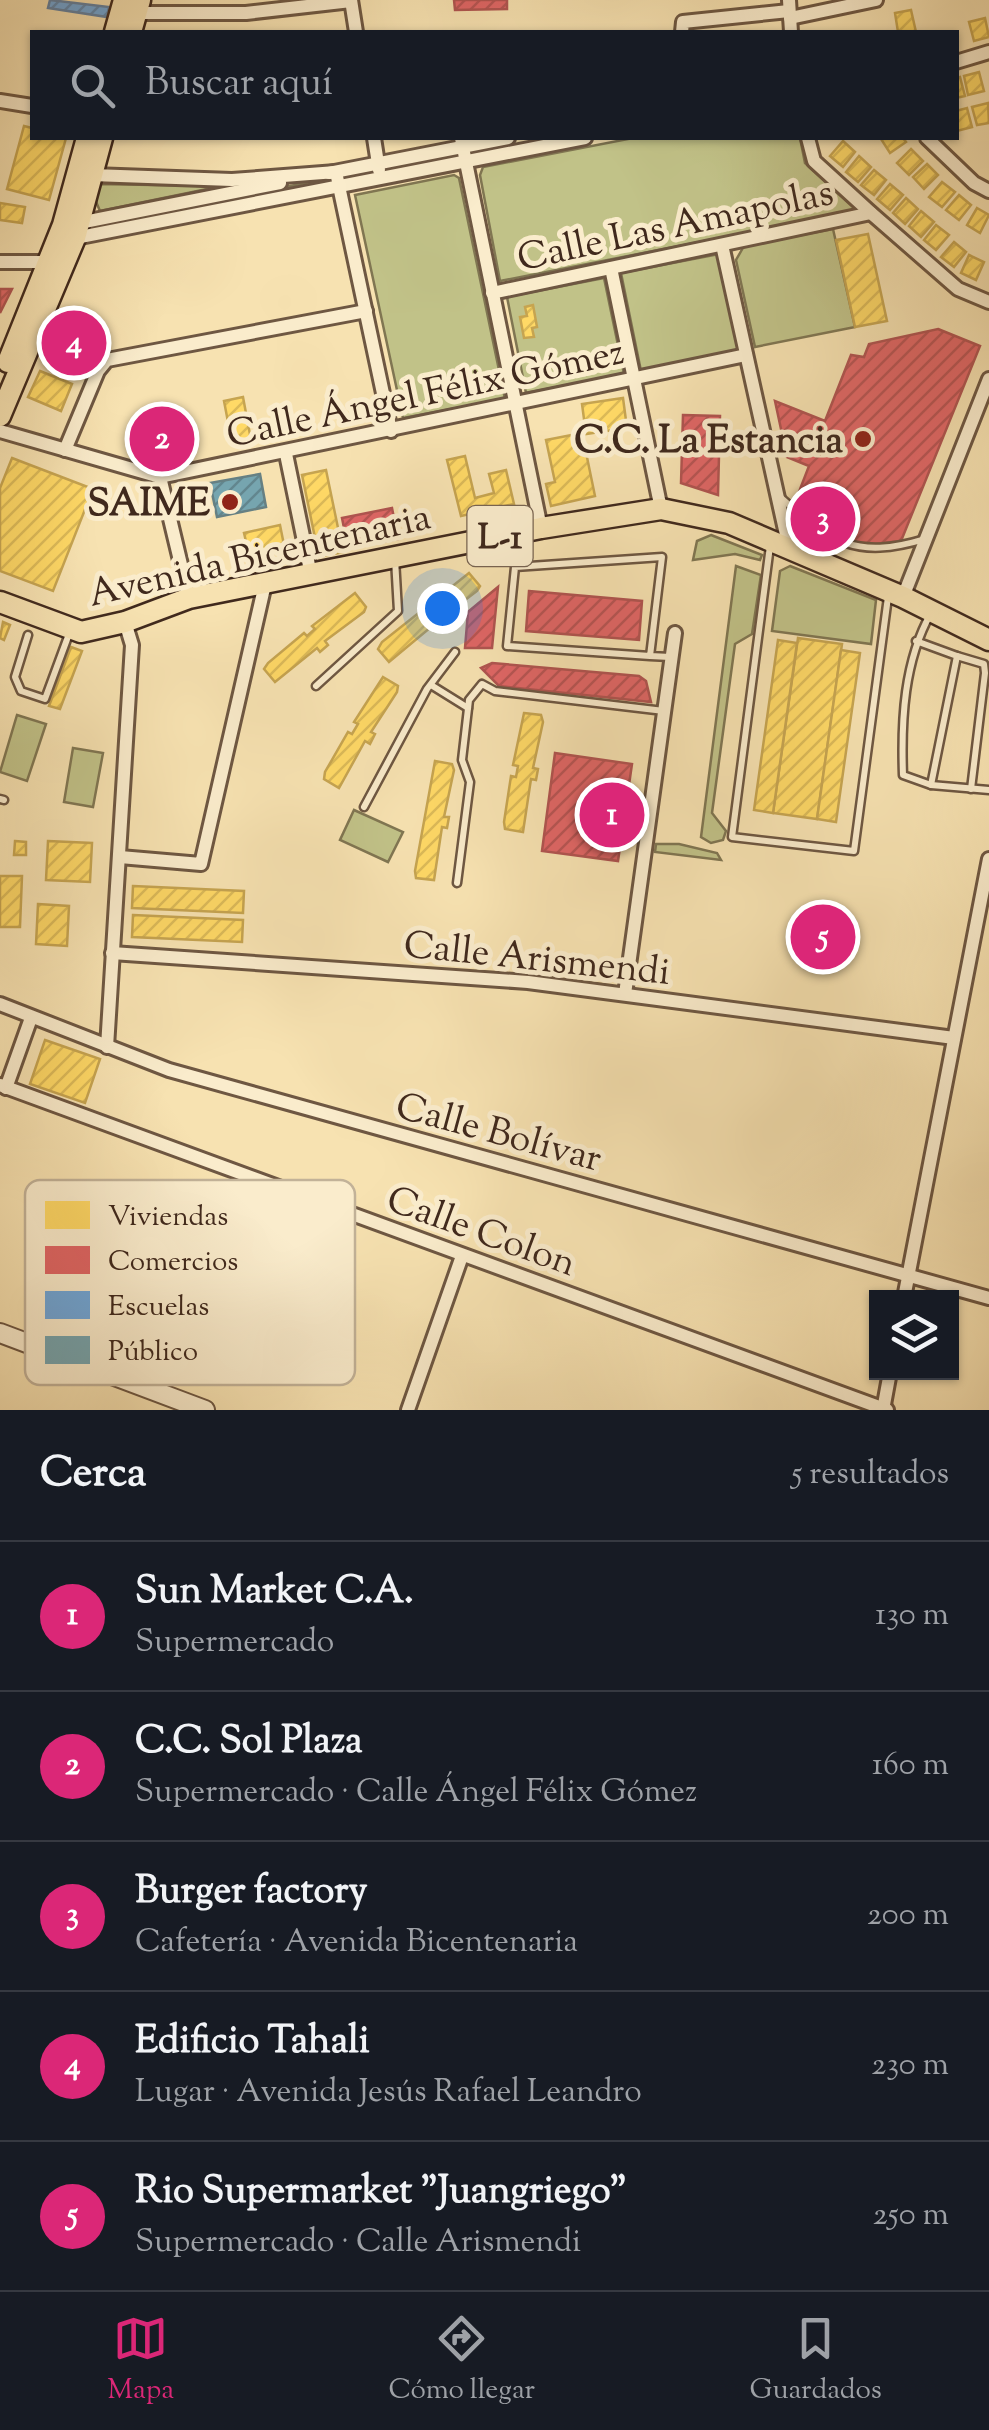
<!DOCTYPE html>
<html lang="es">
<head>
<meta charset="utf-8">
<style>
	body { margin:0; font-family:"Sorts Mill Goudy",serif; background:#20242c; color:#f1f3f6 }
	.controls { position:absolute; right:30px; bottom:30px; display:grid; overflow:hidden; border-radius:0px; box-shadow:0 2px 8px #0004 }
	.controls button { width:90px; height:90px; display:grid; place-items:center; padding:0; border:0; border-bottom:2px solid #363941; background:#171b24; color:#f1f3f6; font:50px sans-serif }
	.you { position:absolute; left:442px; top:608px; width:35px; height:35px; margin:-25px; border:8px solid #fff; border-radius:50%; background:#1a73e8; box-shadow:0 0 0 15px #1a73e833 }
	.badge { display:grid; place-items:center; width:65px; height:65px; border-radius:50%; background:#db2777; color:#fff; font-size:32px; font-weight:700 }
	.pin { position:absolute; translate:-50% -50%; border:5px solid #fff; box-shadow:0 2px 10px #0006 }
	.list { margin:0; padding:0; list-style:none }
	h2 { display:flex; justify-content:space-between; align-items:center; height:130px; margin:0; padding:0 40px; font-size:42px }
	h2 small { font-size:32px; font-weight:400; color:#9ea1a6 }
	.list li { display:grid; grid-template-columns:65px 1fr auto; gap:30px; align-items:center; box-sizing:border-box; height:150px; padding:0 40px; border-top:2px solid #363941 }
	.list b { display:block; font-size:38px; white-space:nowrap }
	.list p { margin:0; font-size:32px; white-space:nowrap; color:#9ea1a6 }
	.list em { font-size:32px; font-style:normal; color:#9ea1a6 }
	.icon { flex:none; width:55px; height:55px; fill:none; stroke:currentColor; stroke-width:2; stroke-linecap:round; stroke-linejoin:round }
	.map { position:relative; flex:none; width:989px; height:1410px; overflow:hidden }
	.search { position:absolute; background:#171b24; box-shadow:0 2px 8px #0004; left:30px; right:30px; top:30px; height:110px; display:flex; align-items:center; gap:25px; box-sizing:border-box; padding:0 35px; border-radius:0px; color:#9ea1a6; font-size:38px }
	.sheet { height:880px; background:#171b24 }
	nav { display:flex; justify-content:space-around; align-items:center; box-sizing:border-box; height:140px; border-top:2px solid #363941; background:#171b24; font-size:28px; color:#9ea1a6 }
	nav a { display:grid; justify-items:center; gap:5px }
	nav .on { color:#db2777 }
	.map>svg:first-child { display:block }
</style>
</head>
<body>
<div class="map">
<svg width="989" height="1410" viewBox="0 0 989 1410">
	<defs>
		<pattern id="homes-hatch" width="6" height="6" patternUnits="userSpaceOnUse" patternTransform="scale(2.5)"><rect width="6" height="6" fill="#ffd966"/><path d="M-1 1l2-2M0 6l6-6M5 7l2-2" fill="none" stroke="#dcba58"/></pattern>
		<pattern id="shops-hatch" width="6" height="6" patternUnits="userSpaceOnUse" patternTransform="scale(2.5)"><rect width="6" height="6" fill="#e06666"/><path d="M-1 1l2-2M0 6l6-6M5 7l2-2" fill="none" stroke="#b75453"/></pattern>
		<pattern id="schools-hatch" width="6" height="6" patternUnits="userSpaceOnUse" patternTransform="scale(2.5)"><rect width="6" height="6" fill="#6fa8dc"/><path d="M-1 1l2-2M0 6l6-6M5 7l2-2" fill="none" stroke="#5d89b2"/></pattern>
		<pattern id="public-hatch" width="6" height="6" patternUnits="userSpaceOnUse" patternTransform="scale(2.5)"><rect width="6" height="6" fill="#76a5af"/><path d="M-1 1l2-2M0 6l6-6M5 7l2-2" fill="none" stroke="#62868e"/></pattern>
	</defs>
	<rect width="100%" height="100%" fill="#f7e2b1"/>
	<filter id="stains"><feTurbulence type="fractalNoise" baseFrequency=".002" numOctaves="4"/><feColorMatrix values="0 0 0 0 .2 0 0 0 0 .09 0 0 0 0 .02 0 0 0 .5 -.17"/></filter>
	<radialGradient id="worn" r=".72"><stop offset=".6" stop-color="#630" stop-opacity="0"/><stop offset="1" stop-color="#630" stop-opacity=".3"/></radialGradient>
	<g fill="#c1c288" stroke="#807652" stroke-width="2.5">
		<polygon points="633,138 800,138 805,163 858,211 500,281 480,175 483,167"/>
		<polygon points="454,175 459,178 505,399 403,418 355,195"/>
		<polygon points="320,180 321,185 106,228 105,223"/>
		<polygon points="97,184 208,186 212,188 100,211 94,197"/>
		<polygon points="833,229 855,327 755,347 736,260 744,246"/>
		<polygon points="719,254 739,351 641,371 621,273"/>
		<polygon points="604,278 624,374 526,393 507,297"/>
		<polygon points="711,535 762,555 760,560 735,554 693,560 697,541"/>
		<polygon points="736,566 761,575 752,634 735,644 712,813 726,831 723,840 711,843 701,837"/>
		<polygon points="790,566 876,600 871,644 772,631 780,571"/>
		<polygon points="17,715 46,724 27,781 0,772"/>
		<polygon points="73,748 103,753 93,807 64,802"/>
		<polygon points="354,810 403,832 388,862 340,840"/>
		<polygon points="656,844 679,844 717,853 721,860 655,852"/>
	</g>
	<g fill="url(#homes-hatch)" stroke="#c6a450" stroke-width="2.5">
		<polygon points="911,10 916,32 898,32 895,13"/>
		<polygon points="985,18 989,37 974,41 969,22"/>
		<polygon points="979,72 984,91 968,95 964,76"/>
		<polygon points="960,77 965,96 956,98 956,78"/>
		<polygon points="988,103 989,123 977,125 972,107"/>
		<polygon points="967,108 972,127 957,131 956,111"/>
		<polygon points="24,126 32,128 32,138 66,138 49,200 7,189"/>
		<polygon points="903,138 906,142 890,153 881,139"/>
		<polygon points="843,141 855,152 843,167 830,156"/>
		<polygon points="911,149 923,161 909,175 897,163"/>
		<polygon points="859,156 871,167 858,182 846,172"/>
		<polygon points="927,164 938,175 924,189 913,177"/>
		<polygon points="874,170 886,180 874,195 861,185"/>
		<polygon points="942,182 955,192 942,207 929,197"/>
		<polygon points="890,184 903,195 890,210 877,199"/>
		<polygon points="959,195 971,205 959,220 946,210"/>
		<polygon points="906,198 918,209 905,224 893,213"/>
		<polygon points="0,203 25,207 22,223 0,220"/>
		<polygon points="977,208 989,215 980,233 967,225"/>
		<polygon points="921,211 934,222 921,237 909,226"/>
		<polygon points="936,225 949,235 936,250 924,240"/>
		<polygon points="868,234 887,321 855,327 836,240"/>
		<polygon points="954,242 966,252 954,267 941,257"/>
		<polygon points="969,255 984,262 976,280 961,273"/>
		<polygon points="533,305 537,327 532,328 534,337 524,338 520,317 527,316 525,307"/>
		<polygon points="71,325 91,334 78,361 58,352"/>
		<polygon points="40,371 72,384 61,411 28,397"/>
		<polygon points="243,397 251,440 232,443 224,401"/>
		<polygon points="623,398 627,428 586,434 582,404"/>
		<polygon points="582,433 595,496 551,506 546,484 555,482 546,440"/>
		<polygon points="465,456 475,498 494,493 489,474 506,470 514,504 461,516 447,460"/>
		<polygon points="12,458 93,489 53,591 0,571 0,488"/>
		<polygon points="326,470 343,552 319,557 302,475"/>
		<polygon points="280,525 285,550 250,558 244,533"/>
		<polygon points="469,573 480,586 477,591 439,620 442,624 434,631 431,627 389,662 378,649 382,642"/>
		<polygon points="355,593 366,607 364,612 325,641 328,645 320,652 317,648 275,682 264,669 268,663 304,633 307,636 315,629 312,626"/>
		<polygon points="3,622 10,625 4,640 0,638"/>
		<polygon points="798,638 842,644 817,819 773,813"/>
		<polygon points="778,640 797,643 773,813 754,810"/>
		<polygon points="71,647 82,651 60,709 49,706"/>
		<polygon points="841,650 860,653 836,822 817,819"/>
		<polygon points="383,677 398,686 397,692 371,732 375,734 370,744 365,741 339,788 324,779 325,772 348,732 352,734 358,724 354,722"/>
		<polygon points="524,713 541,715 543,722 533,768 538,769 536,780 531,779 523,832 505,829 504,822 511,776 516,777 518,766 513,765"/>
		<polygon points="435,761 452,764 454,770 444,817 449,817 447,828 442,827 434,880 416,878 415,871"/>
		<polygon points="15,841 26,842 26,855 14,855"/>
		<polygon points="48,841 92,843 90,882 46,880"/>
		<polygon points="0,876 22,876 20,927 0,927"/>
		<polygon points="133,886 244,891 243,913 132,908"/>
		<polygon points="38,904 69,906 67,946 36,944"/>
		<polygon points="133,915 243,920 242,942 132,937"/>
		<polygon points="45,1040 100,1059 85,1103 30,1084"/>
	</g>
	<g fill="url(#shops-hatch)" stroke="#b05450" stroke-width="2.5">
		<polygon points="454,0 507,0 507,9 455,10"/>
		<polygon points="0,289 12,289 0,313"/>
		<polygon points="938,329 980,346 901,541 865,545 843,542 824,532 797,497 809,466 787,457 775,401 825,421 851,355 864,357 869,344"/>
		<polygon points="186,415 193,453 138,462 132,424"/>
		<polygon points="683,415 720,416 718,495 681,483"/>
		<polygon points="392,508 398,539 348,548 342,518"/>
		<polygon points="498,587 492,648 465,648 468,612"/>
		<polygon points="529,591 642,601 639,640 526,631"/>
		<polygon points="492,663 639,676 646,681 651,702 499,686 481,668"/>
		<polygon points="555,753 632,764 618,861 542,851"/>
	</g>
	<polygon fill="url(#schools-hatch)" stroke="#6182a3" stroke-width="2.5" points="50,0 109,7 107,17 48,8"/>
	<polygon fill="url(#public-hatch)" stroke="#668083" stroke-width="2.5" points="260,474 266,507 217,517 210,483"/>
	<g fill="none" stroke-linecap="round" stroke-linejoin="round">
		<defs>
			<g id="service">
				<path d="M780,497c51,45 75,63 145,42"/>
				<polyline points="770,546 732,837 854,851 888,597"/>
				<path d="M931,613c-27,48 -30,107 -28,162l28,10 58,5"/>
				<polyline points="28,635 15,677 21,691 45,699 69,634"/>
				<polyline points="916,641 957,656 931,785"/>
				<polyline points="650,656 662,557 515,567 507,646 650,656 670,657"/>
				<polyline points="957,656 984,664 985,673 971,789"/>
				<polyline points="431,685 468,708"/>
				<polyline points="316,686 398,611 395,559"/>
				<polyline points="0,799 4,800"/>
				<polyline points="364,807 427,689 455,652"/>
				<polyline points="457,883 470,782 462,760 469,700 482,684 495,691 664,711"/>
			</g>
			<g id="minor">
				<polyline points="351,0 356,32"/>
				<polyline points="789,0 791,32"/>
				<polyline points="137,13 246,13 351,1"/>
				<polyline points="790,18 876,0"/>
				<polyline points="682,32 683,22 789,11"/>
				<polyline points="956,62 989,52"/>
				<polyline points="0,101 32,106"/>
				<polyline points="374,138 379,170"/>
				<polyline points="461,138 541,528"/>
				<polyline points="808,138 814,161 871,213 958,289 989,302"/>
				<polyline points="927,138 974,183 989,191"/>
				<polyline points="329,173 508,138"/>
				<polyline points="92,175 232,180 336,172 391,431"/>
				<polyline points="74,224 280,183"/>
				<polyline points="70,239 585,138"/>
				<polyline points="722,245 789,548"/>
				<polyline points="0,262 49,262"/>
				<polyline points="611,268 661,509"/>
				<polyline points="492,293 871,213"/>
				<polyline points="0,431 160,477 746,355"/>
				<polyline points="65,450 98,371 107,360 366,311"/>
				<polyline points="286,454 311,575"/>
				<polyline points="160,477 189,598"/>
				<polyline points="903,597 989,379"/>
				<polyline points="120,857 201,864 265,584"/>
				<polyline points="112,953 528,982 954,1038"/>
				<polyline points="625,994 675,633"/>
				<polyline points="0,1004 169,1070 989,1298"/>
				<polyline points="107,1047 132,645 125,622"/>
				<polyline points="0,1085 887,1410"/>
				<polyline points="6,1088 31,1018"/>
				<polyline points="904,1298 989,859"/>
				<polyline points="408,1410 462,1256"/>
				<polyline points="883,1410 890,1372"/>
			</g>
			<polyline id="tertiary" points="0,1333 205,1410"/>
			<g id="primary">
				<polyline points="115,32 124,0"/>
				<polyline points="131,32 140,0"/>
				<polyline points="8,362 63,225 87,138"/>
				<polyline points="0,416 75,238 102,138"/>
				<polyline points="0,602 81,632 125,622 189,598 541,528 661,509 729,523 903,597 989,640"/>
			</g>
		</defs>
		<use href="#service" stroke="#6e5742" stroke-width="11"/>
		<use href="#minor" stroke="#6e5742" stroke-width="18"/>
		<use href="#tertiary" stroke="#6e5742" stroke-width="22"/>
		<use href="#primary" stroke="#40291d" stroke-width="25"/>
		<use href="#service" stroke="#faeccc" stroke-width="6"/>
		<use href="#minor" stroke="#faeccc" stroke-width="12"/>
		<use href="#tertiary" stroke="#faeccc" stroke-width="18"/>
		<use href="#primary" stroke="#f7e2b1" stroke-width="20"/>
	</g>
	<g fill="#8f2418" stroke="#faeccc" stroke-width="4">
		<circle cx="863" cy="439" r="10"/>
		<circle cx="230" cy="502" r="10"/>
	</g>
	<g text-anchor="middle" stroke-width="10" stroke-linejoin="round" paint-order="stroke">
		<rect fill="#faeccc" stroke="#786452" stroke-width="2.5" x="467.5" y="506" width="65" height="60" rx="8"/>
		<g font-size="35" font-weight="bold" fill="#40291d">
			<text x="500" y="548">L-1</text>
		</g>
		<g font-size="38" fill="#40291d" stroke="#faeccc">
			<text transform="translate(675 224) rotate(-12)" y="13">Calle Las Amapolas</text>
			<text transform="translate(425 392) rotate(-12)" y="13">Calle Ángel Félix Gómez</text>
			<text transform="translate(259 554) rotate(-13)" y="13">Avenida Bicentenaria</text>
			<text transform="translate(537 957) rotate(6)" y="13">Calle Arismendi</text>
			<text transform="translate(499 1131) rotate(15)" y="13">Calle Bolívar</text>
			<text transform="translate(482 1230) rotate(20)" y="13">Calle Colon</text>
		</g>
		<g font-size="38" font-weight="bold" fill="#40291d" stroke="#faeccc" text-anchor="end">
			<text x="843" y="452">C.C. La Estancia</text>
			<text x="210" y="515">SAIME</text>
		</g>
	</g>
	<rect x="25" y="1180" width="330" height="205" rx="15" fill="#faeccc" stroke="#c2b298" stroke-width="2.5"/>
	<rect x="45" y="1201" width="45" height="28" fill="#ffd966"/>
	<rect x="45" y="1246" width="45" height="28" fill="#e06666"/>
	<rect x="45" y="1291" width="45" height="28" fill="#6fa8dc"/>
	<rect x="45" y="1336" width="45" height="28" fill="#76a5af"/>
	<g font-size="28" fill="#40291d">
		<text x="108" y="1225">Viviendas</text>
		<text x="108" y="1270">Comercios</text>
		<text x="108" y="1315">Escuelas</text>
		<text x="108" y="1360">Público</text>
	</g>
	<rect width="100%" height="100%" filter="url(#stains)"/>
	<rect width="100%" height="100%" fill="url(#worn)"/>
</svg>
<div class="controls">
<button><svg class="icon" aria-label="layers" viewBox="0 0 24 24"><path d="M12 4l9 5-9 5-9-5zM3 14l9 5 9-5"/></svg></button>
</div>
<div class="you"></div>
<div class="pin badge" style="left:612px;top:815px">1</div>
<div class="pin badge" style="left:162px;top:439px">2</div>
<div class="pin badge" style="left:823px;top:519px">3</div>
<div class="pin badge" style="left:74px;top:343px">4</div>
<div class="pin badge" style="left:823px;top:937px">5</div>
<div class="search"><svg class="icon" aria-label="search" viewBox="0 0 24 24"><circle cx="10" cy="10" r="6"/><path d="M15 15l6 6"/></svg>Buscar aquí</div>
</div>
<section class="sheet">
<h2>Cerca<small>5 resultados</small></h2>
<ul class="list">
<li><span class="badge">1</span><div><b>Sun Market C.A.</b><p>Supermercado</p></div><em>130 m</em></li>
<li><span class="badge">2</span><div><b>C.C. Sol Plaza</b><p>Supermercado · Calle Ángel Félix Gómez</p></div><em>160 m</em></li>
<li><span class="badge">3</span><div><b>Burger factory</b><p>Cafetería · Avenida Bicentenaria</p></div><em>200 m</em></li>
<li><span class="badge">4</span><div><b>Edificio Tahali</b><p>Lugar · Avenida Jesús Rafael Leandro</p></div><em>230 m</em></li>
<li><span class="badge">5</span><div><b>Rio Supermarket &quot;Juangriego&quot;</b><p>Supermercado · Calle Arismendi</p></div><em>250 m</em></li>
</ul>
</section>
<nav>
<a class="on"><svg class="icon" aria-label="map" viewBox="0 0 24 24"><path d="M3 6l6-2 6 2 6-2v14l-6 2-6-2-6 2zM9 4v14M15 6v14"/></svg>Mapa</a>
<a><svg class="icon" aria-label="directions" viewBox="0 0 24 24"><path d="M12 3l9 9-9 9-9-9zM9 14v-3h6M13 9l2 2-2 2"/></svg>Cómo llegar</a>
<a><svg class="icon" aria-label="saved" viewBox="0 0 24 24"><path d="M7 4h10v16l-5-4-5 4z"/></svg>Guardados</a>
</nav>
</body>
</html>
